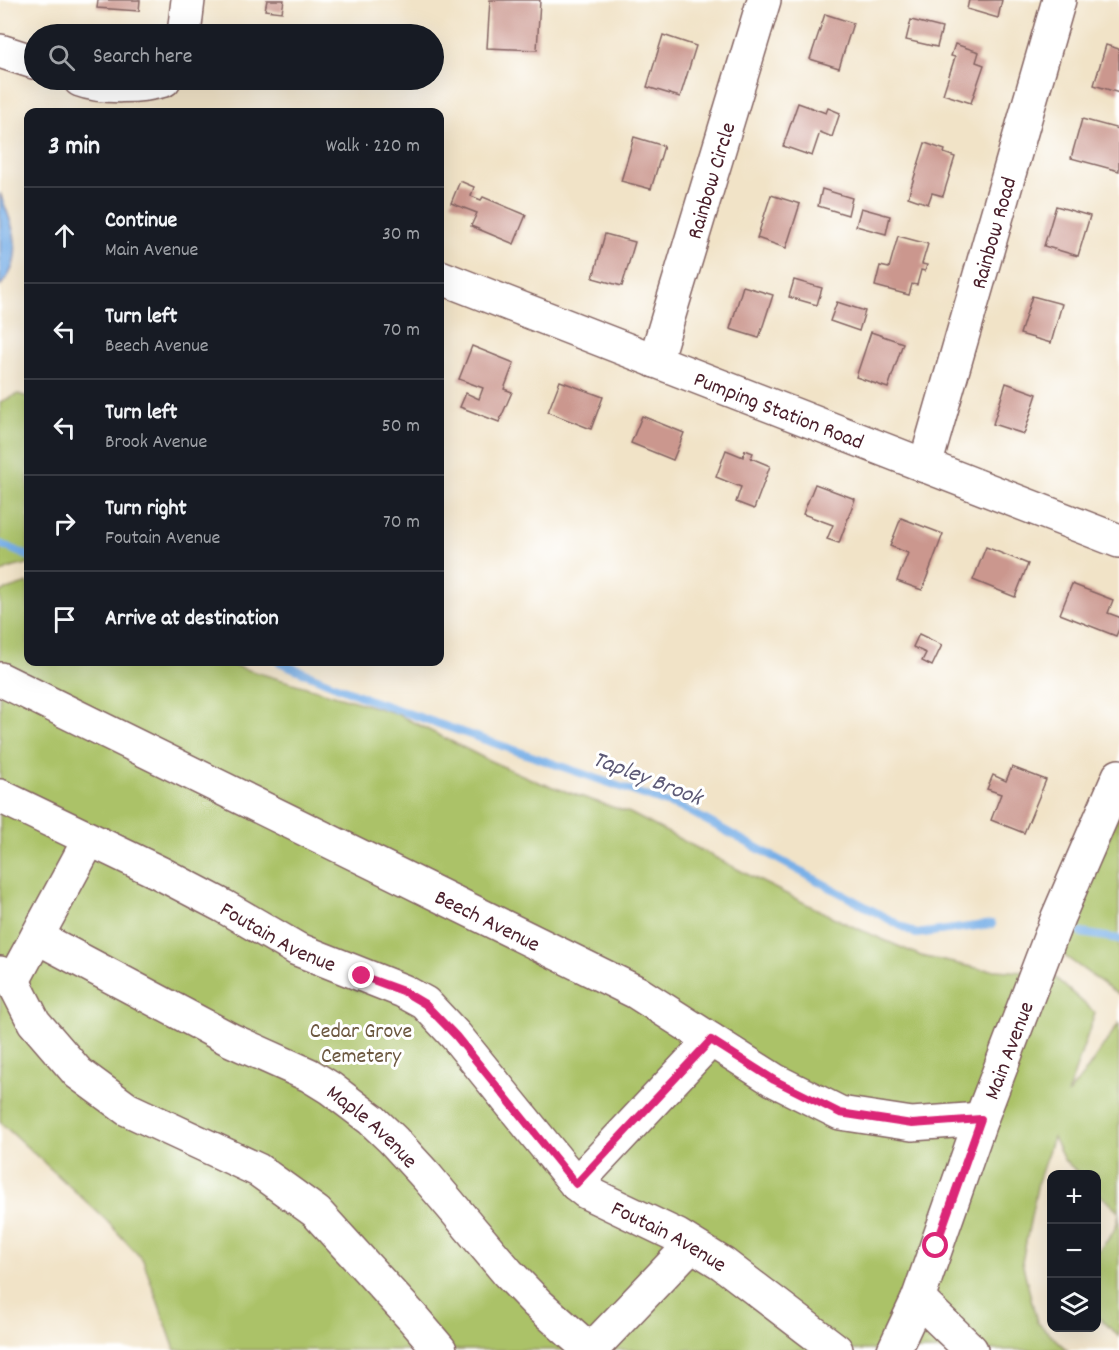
<!DOCTYPE html>
<html lang="en">
<head>
<meta charset="utf-8">
<style>
	body { margin:0; font-family:Dekko,sans-serif; background:#20242c; color:#f1f3f6 }
	.controls { position:absolute; right:18px; bottom:18px; display:grid; overflow:hidden; border-radius:12px; box-shadow:0 6px 24px #0002 }
	.controls button { width:54px; height:54px; display:grid; place-items:center; padding:0; border:0; border-bottom:2px solid #363941; background:#171b24; color:#f1f3f6; font:30px sans-serif }
	.stop { position:absolute; width:18px; height:18px; margin:-14px; border:4px solid #db2777; border-radius:50%; background:#fff }
	.stop.end { background:#db2777; border-color:#fff; box-shadow:0 2px 6px #0008 }
	.list { margin:0; padding:0; list-style:none }
	h2 { display:flex; justify-content:space-between; align-items:center; height:78px; margin:0; padding:0 24px; font-size:26px }
	h2 small { font-size:20px; font-weight:400; color:#9ea1a6 }
	.list li { display:grid; grid-template-columns:39px 1fr auto; gap:18px; align-items:center; box-sizing:border-box; height:96px; padding:0 24px; border-top:2px solid #363941 }
	.list b { display:block; font-size:22px; white-space:nowrap }
	.list p { margin:0; font-size:20px; white-space:nowrap; color:#9ea1a6 }
	.list em { font-size:20px; font-style:normal; color:#9ea1a6 }
	.icon { flex:none; width:33px; height:33px; fill:none; stroke:currentColor; stroke-width:2; stroke-linecap:round; stroke-linejoin:round }
	.map { position:relative; flex:none; width:1119px; height:1350px; overflow:hidden }
	.search { position:absolute; background:#171b24; box-shadow:0 6px 24px #0002; left:24px; top:24px; width:420px; height:66px; display:flex; align-items:center; gap:15px; box-sizing:border-box; padding:0 21px; border-radius:33px; color:#9ea1a6; font-size:22px }
	.panel { position:absolute; background:#171b24; box-shadow:0 6px 24px #0002; left:24px; top:108px; width:420px; height:558px; border-radius:12px }
	.map>svg:first-child { display:block }
</style>
</head>
<body>
<div class="map">
<svg width="1119" height="1350" viewBox="0 0 1119 1350">
	<rect width="100%" height="100%" fill="#fff"/>
	<filter id="ink" filterUnits="userSpaceOnUse"><feTurbulence type="fractalNoise" baseFrequency=".0167" numOctaves="2"/><feDisplacementMap in="SourceGraphic" scale="12" xChannelSelector="R" yChannelSelector="G"/><feConvolveMatrix kernelMatrix="1 2 1 2 8 2 1 2 1" color-interpolation-filters="sRGB"/></filter>
	<filter id="wash" filterUnits="userSpaceOnUse"><feTurbulence type="fractalNoise" baseFrequency=".008" numOctaves="4" result="noise"/><feDisplacementMap in="SourceGraphic" scale="24" xChannelSelector="R" yChannelSelector="G"/><feGaussianBlur stdDeviation="1.35" result="paint"/><feColorMatrix in="noise" values="0 0 0 0 0 0 0 0 0 0 0 0 0 0 0 0 0 1.4 0 .05"/><feComposite in="paint" operator="in"/></filter>
	<g filter="url(#wash)">
		<rect width="100%" height="100%" fill="#f1e3c7"/>
		<g fill="#abc267" stroke="#7a7049" stroke-width="1.5">
			<polygon points="18,394 28,397 28,564 10,568 0,573 0,402"/>
			<path d="M28,583v79h193l174,51 91,46 52,23 92,31 134,70 83,41 74,32 60,13 70,5 44,39 -28,82 20,-25 32,-47v314l-23,-23 1,-62c11,-12 20,-21 22,-39l-10,-11 -12,-9 -1,-19h-16l-16,-14 -11,-23 -15,45 -16,80 15,60 30,28h-892l-32,-90 -37,-40 -106,-98v-530z"/>
			<polygon points="1119,813 1119,995 1062,954"/>
		</g>
		<path fill="#77afe7" stroke="#606789" stroke-width="1.5" d="M0,193c12,31 28,65 0,93z"/>
		<g fill="none" stroke-linecap="round" stroke-linejoin="round">
			<g stroke="#77afe7" stroke-width="8">
				<polyline points="0,544 28,556"/>
				<polyline points="279,662 370,700 687,810 916,934 992,924"/>
				<polyline points="1081,933 1119,939"/>
			</g>
		</g>
		<g id="blocks">
			<g fill="#cb978e">
				<polygon points="98,0 140,0 139,11 97,8"/>
				<polygon points="267,0 284,0 282,12 265,10"/>
				<polygon points="490,0 540,0 537,50 487,48"/>
				<polygon points="969,0 1002,0 998,18 967,9"/>
				<polygon points="825,14 853,23 839,68 810,59"/>
				<polygon points="911,20 942,28 937,47 906,40"/>
				<polygon points="663,35 696,46 680,97 647,87"/>
				<polygon points="955,44 979,52 976,62 984,65 971,103 943,94 955,57 951,56"/>
				<polygon points="1106,45 1119,49 1119,93 1094,85"/>
				<polygon points="798,103 826,113 828,108 840,113 832,137 820,132 812,156 783,146"/>
				<polygon points="1082,119 1119,129 1119,171 1071,158"/>
				<polygon points="634,137 664,146 651,189 621,181"/>
				<polygon points="925,143 945,150 944,153 955,157 943,196 932,193 928,204 908,197"/>
				<polygon points="460,181 474,187 471,196 481,200 483,197 526,215 514,244 471,226 477,213 451,203"/>
				<polygon points="822,189 852,198 848,215 818,206"/>
				<polygon points="771,195 800,204 786,248 757,238"/>
				<polygon points="1056,206 1090,216 1078,256 1044,246"/>
				<polygon points="861,208 890,216 886,234 856,226"/>
				<polygon points="605,234 635,242 622,286 593,278"/>
				<polygon points="898,236 928,244 922,264 927,265 925,271 921,270 917,285 912,284 909,295 875,286 880,266 889,268"/>
				<polygon points="794,280 822,288 817,305 789,297"/>
				<polygon points="743,286 773,295 759,338 730,329"/>
				<polygon points="1032,296 1062,304 1051,343 1020,334"/>
				<polygon points="837,302 865,311 859,331 830,321"/>
				<polygon points="871,332 903,343 888,388 856,377"/>
				<polygon points="472,346 514,363 504,389 512,392 499,422 460,407 466,393 479,399 483,388 459,379"/>
				<polygon points="560,381 603,397 591,429 548,412"/>
				<polygon points="1006,383 1037,394 1024,434 993,424"/>
				<polygon points="642,416 684,433 673,460 631,443"/>
				<polygon points="726,450 743,457 745,450 753,453 751,458 770,466 754,509 736,502 741,487 716,477"/>
				<polygon points="815,484 855,499 839,543 827,539 833,525 803,514"/>
				<polygon points="901,518 943,534 922,590 897,581 908,553 890,546"/>
				<polygon points="986,547 1028,564 1015,597 973,580"/>
				<polygon points="1072,584 1113,600 1108,613 1119,617 1119,629 1116,636 1060,614"/>
				<polygon points="919,634 942,645 932,666 922,661 926,653 913,647"/>
				<polygon points="1012,767 1046,780 1024,833 991,820 1001,794 987,789 993,775 1006,781"/>
			</g>
		</g>
	</g>
	<g filter="url(#ink)">
		<use href="#blocks" fill-opacity="0" stroke="#846462" stroke-width="1.5"/>
		<g fill="none" stroke-linecap="round" stroke-linejoin="round">
			<defs>
				<g id="minor">
					<polyline points="184,34 188,0"/>
					<polyline points="0,51 34,62"/>
					<path d="M80,80c21,8 62,7 84,0"/>
					<path id="s1" d="M440,277l679,264"/>
					<path id="s2" d="M655,361l109,-361"/>
					<path id="s3" d="M925,466l134,-466"/>
					<path id="s4" d="M0,679l636,313 138,88 66,33 72,11 69,-5"/>
					<path id="s5" d="M0,796l160,77 63,33 74,43 106,42 22,12 31,33 120,148 10,8 92,44 45,28 113,86"/>
					<path id="s6" d="M37,937l194,103 78,35 21,13 42,32 21,20 34,37 81,96 29,30 53,47"/>
					<polyline points="0,973 13,981 34,1022 78,1073 127,1109 258,1170 316,1212 412,1317 440,1350"/>
					<polyline points="13,981 89,840"/>
					<polyline points="576,1184 711,1040"/>
					<polyline points="918,1299 971,1350"/>
					<polyline points="591,1350 691,1245"/>
					<path id="s7" d="M894,1350l24,-51 63,-180 77,-202 61,-141"/>
				</g>
			</defs>
			<use href="#minor" stroke="#846462" stroke-width="36"/>
			<use href="#minor" stroke="#fff" stroke-width="33"/>
		</g>
	</g>
	<g fill="none" stroke-linecap="round" stroke-linejoin="round" filter="url(#ink)">
		<polyline stroke="#db2777" stroke-width="8" points="362,976 403,991 425,1004 456,1036 576,1184 711,1040 774,1080 840,1113 912,1124 981,1119 936,1246"/>
	</g>
	<g text-anchor="middle" stroke-width="6" stroke-linejoin="round" paint-order="stroke">
		<g font-size="22" fill="#4a1f2b" stroke="#fff">
			<text dy="8" stroke="none"><textPath href="#s2" startOffset="189">Rainbow Circle</textPath></text>
			<text dy="8" stroke="none"><textPath href="#s3" startOffset="243">Rainbow Road</textPath></text>
			<text dy="8" stroke="none"><textPath href="#s1" startOffset="364">Pumping Station Road</textPath></text>
			<text dy="8" stroke="none"><textPath href="#s4" startOffset="544">Beech Avenue</textPath></text>
			<text dy="8" stroke="none"><textPath href="#s5" startOffset="312">Foutain Avenue</textPath></text>
			<text dy="8" stroke="none"><textPath href="#s7" startOffset="321">Main Avenue</textPath></text>
			<text dy="8" stroke="none"><textPath href="#s6" startOffset="387">Maple Avenue</textPath></text>
			<text dy="8" stroke="none"><textPath href="#s5" startOffset="816">Foutain Avenue</textPath></text>
		</g>
		<g font-size="22" fill="#6c5840" stroke="#fff">
			<text x="361" y="1037">Cedar Grove<tspan x="361" dy="25">Cemetery</tspan></text>
		</g>
		<g font-size="24" font-style="italic" fill="#5c5976" stroke="#fff">
			<text transform="translate(648 777) rotate(21)" y="8">Tapley Brook</text>
		</g>
	</g>
</svg>
<div class="controls">
<button>+</button>
<button>−</button>
<button><svg class="icon" aria-label="layers" viewBox="0 0 24 24"><path d="M12 4l9 5-9 5-9-5zM3 14l9 5 9-5"/></svg></button>
</div>
<div class="stop" style="left:936px;top:1246px"></div>
<div class="stop end" style="left:362px;top:976px"></div>
<div class="search"><svg class="icon" aria-label="search" viewBox="0 0 24 24"><circle cx="10" cy="10" r="6"/><path d="M15 15l6 6"/></svg>Search here</div>
<section class="panel">
<h2>3 min<small>Walk · 220 m</small></h2>
<ul class="list">
<li><svg class="icon" aria-label="ahead" viewBox="0 0 24 24"><path d="M12 20V5M6 11l6-6 6 6"/></svg><div><b>Continue</b><p>Main Avenue</p></div><em>30 m</em></li>
<li><svg class="icon" aria-label="left" viewBox="0 0 24 24"><path d="M17 20v-9H6M10 6l-5 5 5 5"/></svg><div><b>Turn left</b><p>Beech Avenue</p></div><em>70 m</em></li>
<li><svg class="icon" aria-label="left" viewBox="0 0 24 24"><path d="M17 20v-9H6M10 6l-5 5 5 5"/></svg><div><b>Turn left</b><p>Brook Avenue</p></div><em>50 m</em></li>
<li><svg class="icon" aria-label="right" viewBox="0 0 24 24"><path d="M7 20v-9h11M14 6l5 5-5 5"/></svg><div><b>Turn right</b><p>Foutain Avenue</p></div><em>70 m</em></li>
<li><svg class="icon" aria-label="arrive" viewBox="0 0 24 24"><path d="M6 21V4h12l-3 4 3 4H6"/></svg><div><b>Arrive at destination</b></div></li>
</ul>
</section>
</div>
</body>
</html>
